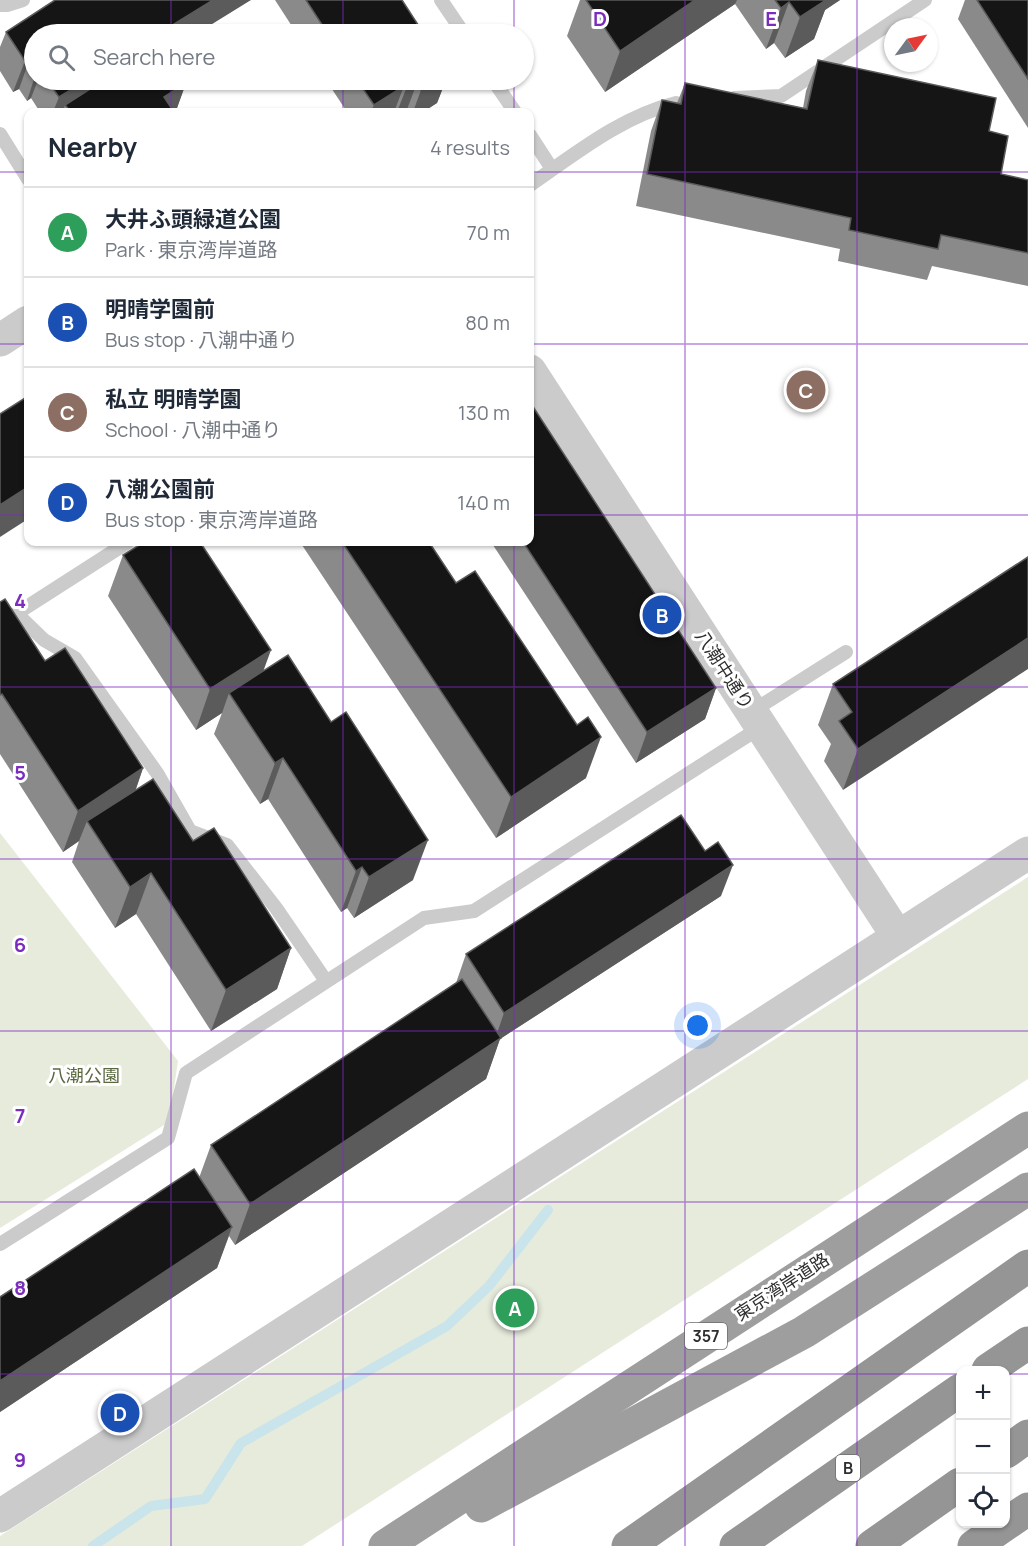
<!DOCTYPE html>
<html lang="en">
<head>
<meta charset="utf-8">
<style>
	body { margin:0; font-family:Manrope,"Noto Sans JP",sans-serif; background:#f2f2f3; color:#1f2937 }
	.controls { position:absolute; right:18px; bottom:18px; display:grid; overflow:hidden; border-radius:12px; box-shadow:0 2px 4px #0004 }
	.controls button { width:54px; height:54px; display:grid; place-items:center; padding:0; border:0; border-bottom:2px solid #e0e1e3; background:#fff; color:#1f2937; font:30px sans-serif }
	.compass { position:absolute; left:884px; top:18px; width:54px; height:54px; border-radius:50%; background:#fff; box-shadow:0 2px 4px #0004; rotate:57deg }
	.you { position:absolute; left:698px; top:1026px; width:21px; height:21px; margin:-15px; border:4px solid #fff; border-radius:50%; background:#1a73e8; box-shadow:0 0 0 9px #1a73e833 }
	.badge { display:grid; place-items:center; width:39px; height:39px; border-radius:50%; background:#db2777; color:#fff; font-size:20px; font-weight:700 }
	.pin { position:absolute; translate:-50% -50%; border:3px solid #fff; box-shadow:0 2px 6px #0006 }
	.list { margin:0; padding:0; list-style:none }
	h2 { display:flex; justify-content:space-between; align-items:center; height:78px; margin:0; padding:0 24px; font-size:26px }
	h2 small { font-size:20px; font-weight:400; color:#747a83 }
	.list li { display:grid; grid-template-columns:39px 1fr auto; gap:18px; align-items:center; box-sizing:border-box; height:90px; padding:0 24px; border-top:2px solid #e0e1e3 }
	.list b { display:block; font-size:22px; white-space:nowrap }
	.list p { margin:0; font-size:20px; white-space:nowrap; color:#747a83 }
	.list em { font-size:20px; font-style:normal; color:#747a83 }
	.icon { flex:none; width:33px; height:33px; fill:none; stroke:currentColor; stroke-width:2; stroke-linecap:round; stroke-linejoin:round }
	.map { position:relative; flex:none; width:1028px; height:1546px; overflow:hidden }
	.search { position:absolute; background:#fff; box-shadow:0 2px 4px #0004; left:24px; top:24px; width:510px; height:66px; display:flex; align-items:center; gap:15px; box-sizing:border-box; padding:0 21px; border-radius:33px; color:#747a83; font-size:22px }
	.panel { position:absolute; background:#fff; box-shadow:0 2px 4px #0004; left:24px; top:108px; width:510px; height:438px; border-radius:12px }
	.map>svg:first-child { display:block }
</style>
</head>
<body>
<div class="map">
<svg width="1028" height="1546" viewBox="0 0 1028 1546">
	<rect width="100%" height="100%" fill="#fff"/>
	<g fill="#e7ebdc">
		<polygon points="0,833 178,1061 169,1122 0,1228"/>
		<polygon points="1028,877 1028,1079 302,1546 0,1546 0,1536"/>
	</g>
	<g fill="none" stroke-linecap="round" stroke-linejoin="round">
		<polyline stroke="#c9e4ea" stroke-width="10" points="93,1546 151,1506 205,1499 241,1443 447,1326 489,1286 548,1210"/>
		<g stroke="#cbcbcb" stroke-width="14">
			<polyline points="441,0 464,34"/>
			<polyline points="0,5 7,5 23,0"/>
			<polyline points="493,80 515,112"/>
			<polyline points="734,98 781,96 925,0"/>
			<polyline points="0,134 28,179"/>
			<polyline points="530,135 552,169"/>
			<path d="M530,185c45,-31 92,-69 146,-82"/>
			<polyline points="17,614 44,640 75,658 157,773 190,831 227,845 276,908 326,981"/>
			<polyline points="0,624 128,542"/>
			<polyline points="751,712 846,652"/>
			<polyline points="0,1244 168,1138 186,1073 424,918 474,911 761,727"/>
		</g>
		<g stroke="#cbcbcb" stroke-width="33">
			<polyline points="0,340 28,322"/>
			<polyline points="530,371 898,937"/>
			<polyline points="0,1516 1028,853"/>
		</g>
		<g stroke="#9e9e9e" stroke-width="33">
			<polyline points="481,1506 804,1332 1028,1189"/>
			<polyline points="385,1546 1028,1128"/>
		</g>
		<g stroke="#959595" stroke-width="33">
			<polyline points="988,1370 1028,1343"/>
			<polyline points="1006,1452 1028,1436"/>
			<polyline points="628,1546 1028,1266"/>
			<polyline points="736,1546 960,1390"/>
			<polyline points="872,1546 960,1484"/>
			<polyline points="974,1546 1028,1509"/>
		</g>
	</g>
	<g fill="#8a8a8a">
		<polygon points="275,0 402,0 424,34 297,34"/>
		<polygon points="580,0 840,0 825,10 814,39 785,58 774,43 766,49 735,4 605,92 567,36"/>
		<polygon points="965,0 1028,0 1028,128 958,19"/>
		<polygon points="6,32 34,34 34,80 183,80 186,83 177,108 172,111 174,112 40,112 31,98 27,101 19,89 13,92 0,71 0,47"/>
		<polygon points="818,60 989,131 1001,174 1028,180 1028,286 932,266 927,280 838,261 840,249 636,206 651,131 662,100 677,103 685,83 803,108 806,91"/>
		<polygon points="326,80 446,80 437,103 423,112 347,112"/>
		<polygon points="300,542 429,542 586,778 496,838"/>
		<polygon points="491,542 530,542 662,605 675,621 674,624 716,688 705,719 636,763"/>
		<polygon points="123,555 263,671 413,880 354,918 347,908 341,912 268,799 260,804 214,734 222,713 196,730 108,596"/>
		<polygon points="1028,557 843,790 824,761 831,744 818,725 833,684"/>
		<polygon points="0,602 45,661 143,768 136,789 193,841 291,948 277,989 211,1031 136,914 115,928 72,862 79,841 63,852 0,754"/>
		<polygon points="721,896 500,1039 486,1079 235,1245 229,1236 217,1268 0,1412 0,1297 199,1178 211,1145 456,983 466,954"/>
		<polygon points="106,1409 126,1411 106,1423 103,1418"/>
	</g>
	<g fill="#5b5b5b">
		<polygon points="213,0 251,0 196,34 158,34"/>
		<polygon points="695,0 737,0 735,4 605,92 620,51"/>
		<polygon points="813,0 840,0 825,10 814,39 785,58 800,17"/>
		<polygon points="789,2 774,43 766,49 781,8"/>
		<polygon points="30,58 19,89 13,92 25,61"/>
		<polygon points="34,79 38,80 31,98 27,101"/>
		<polygon points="87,80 125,80 65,105 63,112 53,112 59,97"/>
		<polygon points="437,80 446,80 437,103 423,112 413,112 421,90"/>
		<polygon points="186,83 177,108 169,112 164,97"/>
		<polygon points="417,83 406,112 397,112 406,89"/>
		<polygon points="404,86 394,112 371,112 374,105"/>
		<polygon points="28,487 28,519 0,537 0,505"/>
		<polygon points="1028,638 1028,669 843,790 858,749"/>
		<polygon points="271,650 256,691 229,693 222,713 196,730 210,689"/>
		<polygon points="716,688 705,719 636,763 647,732"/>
		<polygon points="601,737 586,778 496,838 511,797"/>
		<polygon points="283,758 268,799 260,804 275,763"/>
		<polygon points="143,768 129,809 87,821 79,841 63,852 78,811"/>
		<polygon points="428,840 413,880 354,918 369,877"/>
		<polygon points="733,865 721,896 500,1039 486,1079 235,1245 250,1204 494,1042 504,1013"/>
		<polygon points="362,867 347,908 341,912 356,871"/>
		<polygon points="151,873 136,914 115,928 130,887"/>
		<polygon points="291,948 277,989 211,1031 226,990"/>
		<polygon points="232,1227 217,1268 0,1412 0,1381"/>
		<polygon points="129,1402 126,1411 106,1423 110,1415"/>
	</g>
	<g fill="#151515" stroke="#5b5b5b" stroke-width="1.5">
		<polygon points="55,0 213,0 158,34 34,34 34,64 30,58 25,61 6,32"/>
		<polygon points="306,0 402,0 424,34 328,34"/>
		<polygon points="586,0 695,0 620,51"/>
		<polygon points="775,0 826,0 800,17 789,2 781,8"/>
		<polygon points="977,0 1028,0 1028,79"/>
		<polygon points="818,60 996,98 989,131 1008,136 1001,174 1028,180 1028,253 941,235 938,249 849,230 851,218 647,174 662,100 681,104 685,83 807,109"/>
		<polygon points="50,80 87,80 59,97 54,90 56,88"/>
		<polygon points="104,80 183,80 186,83 164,97 174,112 71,112 65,105"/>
		<polygon points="357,80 437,80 421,90 417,83 406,89 404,86 374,105"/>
		<polygon points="28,396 28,487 0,505 0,414"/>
		<polygon points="530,402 716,688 647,732 523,542 530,542"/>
		<polygon points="144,542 200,542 271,650 210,689 123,555"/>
		<polygon points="342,542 429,542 456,583 475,571 577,725 588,717 601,737 511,797"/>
		<polygon points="1028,557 1028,638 858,749 839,721 852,712 833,684"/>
		<polygon points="5,599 45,661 65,648 143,768 78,811 2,694 0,695 0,602"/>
		<polygon points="664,603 675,621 673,622 662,605"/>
		<polygon points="288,655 331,722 346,712 428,840 369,877 362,867 356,871 283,758 275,763 229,693"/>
		<polygon points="153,779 193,841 214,828 291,948 226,990 151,873 130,887 87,821"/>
		<polygon points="681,815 705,851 718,842 733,865 504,1013 466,954"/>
		<polygon points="462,979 501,1038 250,1204 211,1145"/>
		<polygon points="194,1169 232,1227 0,1381 0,1297"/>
		<polygon points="125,1397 129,1402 110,1415 106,1409"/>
	</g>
	<path fill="none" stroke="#7b2cbf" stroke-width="1.5" stroke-opacity="0.55" d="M171,0v34M343,0v34M514,0v34M685,0v1546M857,0v1546M171,80v32M343,80v32M514,80v32M0,172h28M530,172h498M0,344h28M530,344h498M0,515h28M530,515h498M171,542v1004M343,542v1004M514,542v1004M0,687h1028M0,859h1028M0,1031h1028M0,1202h1028M0,1374h960M1006,1374h22"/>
	<g text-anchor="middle" stroke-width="6" stroke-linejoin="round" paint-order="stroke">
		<g fill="#fff" stroke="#6d6d6d" stroke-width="1.5">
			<rect x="685" y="1323" width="42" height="26" rx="4.5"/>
			<rect x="836" y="1455" width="24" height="26" rx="4.5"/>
		</g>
		<g font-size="16" font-weight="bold" fill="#2e2e2e">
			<text x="706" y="1342">357</text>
			<text x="848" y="1474">B</text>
		</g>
		<g font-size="18" fill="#2e2e2e" stroke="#fff">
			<text transform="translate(724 670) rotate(57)" y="6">八潮中通り</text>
			<text transform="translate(782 1287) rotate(-33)" y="6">東京湾岸道路</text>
		</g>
		<g font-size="18" fill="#5a683e" stroke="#fff">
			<text x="84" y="1082">八潮公園</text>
		</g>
	</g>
	<g font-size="20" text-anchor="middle" font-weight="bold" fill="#7b2cbf" stroke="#fff" stroke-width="6" stroke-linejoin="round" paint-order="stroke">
		<text x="600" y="26">D</text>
		<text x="771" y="26">E</text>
		<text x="20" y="608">4</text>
		<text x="20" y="780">5</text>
		<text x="20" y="952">6</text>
		<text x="20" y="1123">7</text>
		<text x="20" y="1295">8</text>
		<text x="20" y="1467">9</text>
	</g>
</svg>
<div class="controls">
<button>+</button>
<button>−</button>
<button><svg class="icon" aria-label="locate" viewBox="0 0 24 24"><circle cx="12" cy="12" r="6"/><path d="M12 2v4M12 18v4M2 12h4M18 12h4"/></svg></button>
</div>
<svg class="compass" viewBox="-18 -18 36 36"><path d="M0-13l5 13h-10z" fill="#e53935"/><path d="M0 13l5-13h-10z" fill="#747a83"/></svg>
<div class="you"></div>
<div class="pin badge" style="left:515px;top:1308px;background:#2e9e5b">A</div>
<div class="pin badge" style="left:662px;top:615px;background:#1a4fb4">B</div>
<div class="pin badge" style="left:806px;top:390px;background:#8d6e63">C</div>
<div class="pin badge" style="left:120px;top:1413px;background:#1a4fb4">D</div>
<div class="search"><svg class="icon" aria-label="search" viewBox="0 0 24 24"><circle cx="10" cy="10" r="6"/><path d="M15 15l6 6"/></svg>Search here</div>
<section class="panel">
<h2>Nearby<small>4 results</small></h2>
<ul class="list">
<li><span class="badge" style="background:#2e9e5b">A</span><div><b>大井ふ頭緑道公園</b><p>Park · 東京湾岸道路</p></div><em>70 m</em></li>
<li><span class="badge" style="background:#1a4fb4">B</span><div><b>明晴学園前</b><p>Bus stop · 八潮中通り</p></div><em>80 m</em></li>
<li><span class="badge" style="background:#8d6e63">C</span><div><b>私立 明晴学園</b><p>School · 八潮中通り</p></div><em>130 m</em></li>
<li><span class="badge" style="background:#1a4fb4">D</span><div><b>八潮公園前</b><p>Bus stop · 東京湾岸道路</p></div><em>140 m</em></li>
</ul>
</section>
</div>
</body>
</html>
